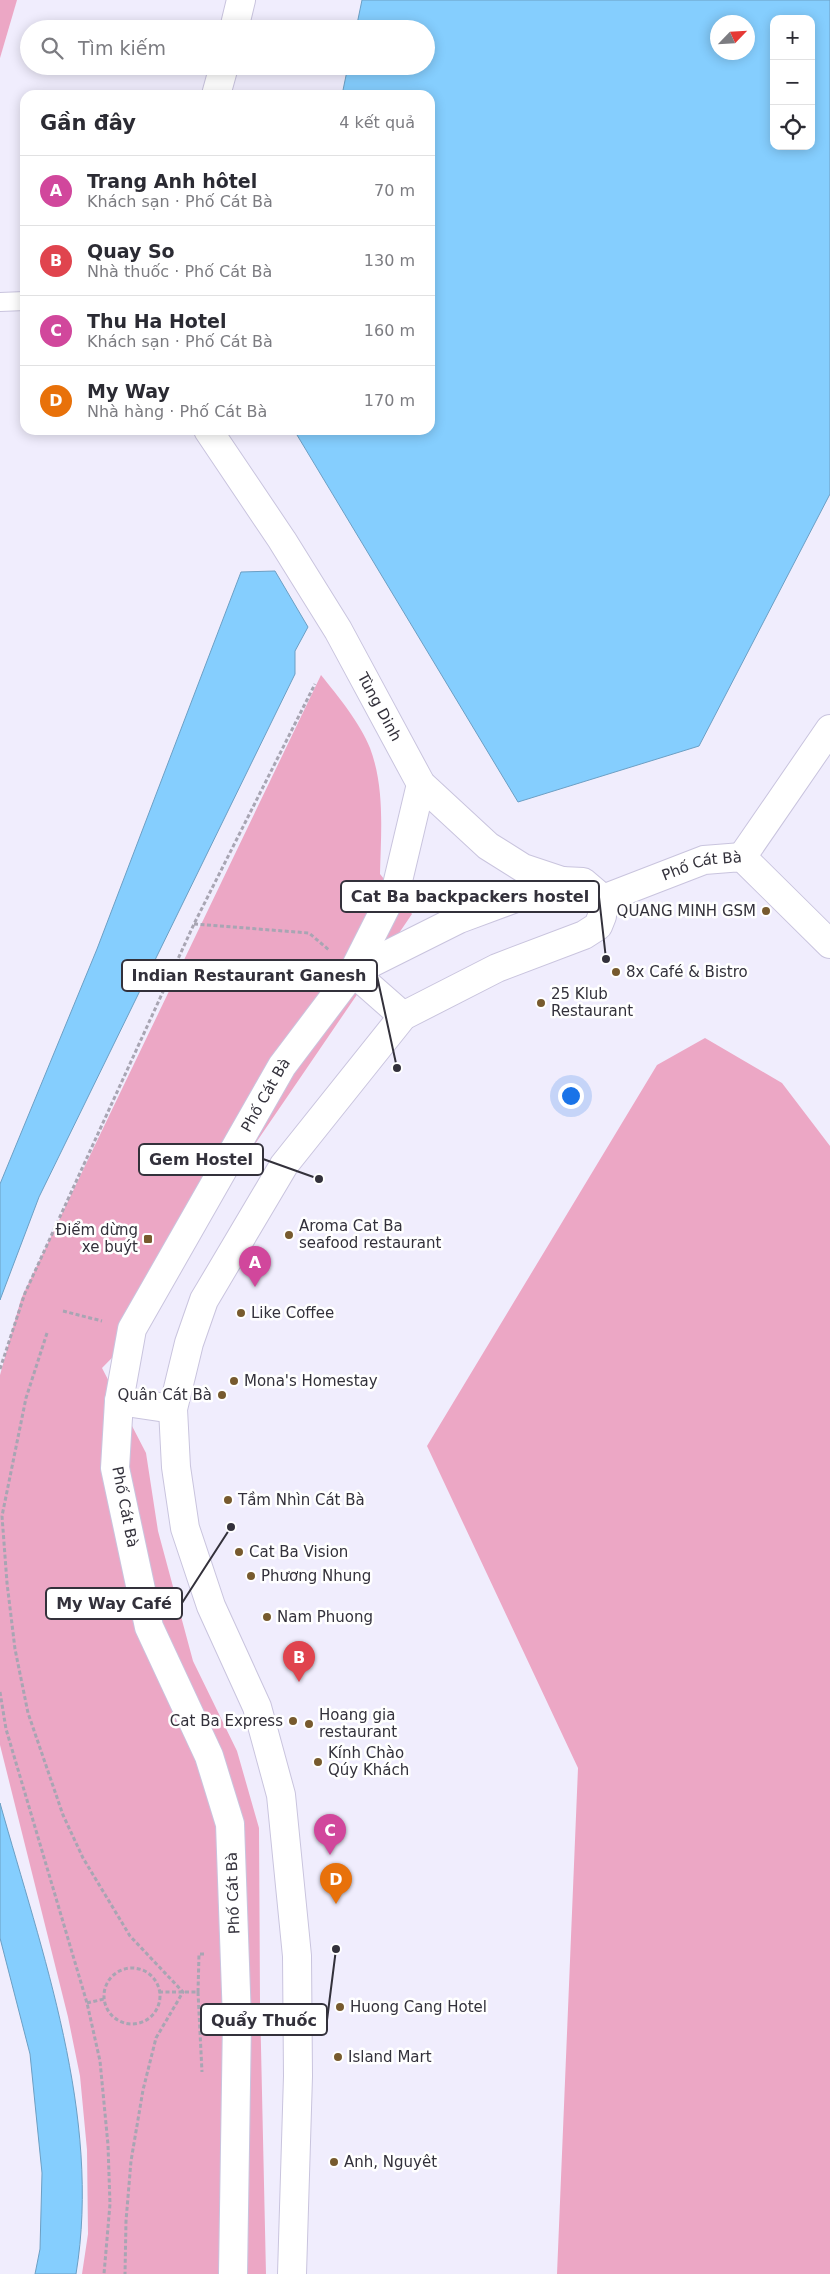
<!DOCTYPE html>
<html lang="vi">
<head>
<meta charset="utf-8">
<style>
	body { margin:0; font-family:"DejaVu Sans",sans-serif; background:#f7f7f7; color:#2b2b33 }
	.controls { position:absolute; right:15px; top:15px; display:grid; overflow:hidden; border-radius:10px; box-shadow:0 2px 12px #0003 }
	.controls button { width:45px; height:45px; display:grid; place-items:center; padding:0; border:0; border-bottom:1px solid #e1e1e2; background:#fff; color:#2b2b33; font:25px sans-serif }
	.compass { position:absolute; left:710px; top:15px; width:45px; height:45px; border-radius:50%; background:#fff; box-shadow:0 2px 12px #0003; rotate:65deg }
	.you { position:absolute; left:570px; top:1095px; width:18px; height:18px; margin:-12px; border:4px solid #fff; border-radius:50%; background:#1a73e8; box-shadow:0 0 0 8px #1a73e833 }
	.badge { display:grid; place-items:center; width:32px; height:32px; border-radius:50%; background:#775a2e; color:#fff; font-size:16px; font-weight:700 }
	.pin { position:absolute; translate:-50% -41px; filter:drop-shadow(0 1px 2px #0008) }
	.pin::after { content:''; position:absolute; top:26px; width:18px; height:15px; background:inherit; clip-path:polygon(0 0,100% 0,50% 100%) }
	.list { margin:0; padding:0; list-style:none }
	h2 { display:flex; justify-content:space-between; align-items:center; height:65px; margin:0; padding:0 20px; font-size:21px }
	h2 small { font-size:16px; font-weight:400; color:#7c7c81 }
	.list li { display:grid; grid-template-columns:32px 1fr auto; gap:15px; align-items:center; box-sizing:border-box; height:70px; padding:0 20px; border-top:1px solid #e1e1e2 }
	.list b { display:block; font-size:19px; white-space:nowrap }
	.list p { margin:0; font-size:16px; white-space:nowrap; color:#7c7c81 }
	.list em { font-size:16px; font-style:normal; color:#7c7c81 }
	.icon { flex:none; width:28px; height:28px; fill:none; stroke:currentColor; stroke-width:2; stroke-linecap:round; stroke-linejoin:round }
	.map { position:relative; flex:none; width:830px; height:2274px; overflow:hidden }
	.search { position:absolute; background:#fff; box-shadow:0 2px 12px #0003; left:20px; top:20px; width:415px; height:55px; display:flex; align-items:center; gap:12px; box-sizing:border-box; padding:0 18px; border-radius:28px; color:#7c7c81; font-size:19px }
	.panel { position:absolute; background:#fff; box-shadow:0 2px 12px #0003; left:20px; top:90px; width:415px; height:345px; border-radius:15px }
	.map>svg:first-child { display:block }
</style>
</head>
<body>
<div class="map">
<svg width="830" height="2274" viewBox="0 0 830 2274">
	<rect width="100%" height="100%" fill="#f0edfd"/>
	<g fill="#eca7c5">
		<polygon points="0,0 17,0 0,58"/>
		<path d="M321,675c17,21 39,48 49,73 15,40 11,84 10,126l32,40 -232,340 -25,60 -53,54 44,85 12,78 35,130 44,90 22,77 1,174 6,272h-184l6,-40 -1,-84 -7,-74 -12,-59 -68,-272v-370l21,-76z"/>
		<polygon points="705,1038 782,1083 830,1146 830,2274 557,2274 578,1768 427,1446 657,1065"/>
	</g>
	<g fill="#85cefe" stroke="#6c9fc4" fill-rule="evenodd">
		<path d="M362,0h468v494l-131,252 -181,56 -224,-372h136v-335h-88l6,-29h78v-37h-70zM774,19h37v127h-37zM718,22h30v30h-30z"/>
		<polygon points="275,571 308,627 295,651 295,674 39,1197 0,1300 0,1184 97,949 241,572"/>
		<path d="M0,1803c42,150 102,313 76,471h-41l5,-25 2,-76 -12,-119 -30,-116z"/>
	</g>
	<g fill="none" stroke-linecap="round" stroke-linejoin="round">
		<defs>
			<polyline id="service" points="0,302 25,301"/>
			<g id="tertiary">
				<polyline points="234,29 241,0"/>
				<polyline points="216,95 224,66"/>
				<path id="s1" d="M208,430l74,110 56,90 83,154 67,62 35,22 39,13"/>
				<polyline points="353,972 397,885 421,784"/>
			</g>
			<g id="secondary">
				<polyline points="742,857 830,729"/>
				<path id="s2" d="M603,899l101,-39 38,-3 88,87"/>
				<polyline points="353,972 403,1016"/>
				<polyline points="119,1401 173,1409"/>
				<polyline points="237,2020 296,2021"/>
				<path id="s3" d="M233,2274l4,-254 -7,-196 -21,-68 -60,-129 -34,-159 4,-67 13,-72 150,-263 71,-94 106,-53 103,-38 21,1 20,17 -1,17 -4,10 -14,9 -87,33 -94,48 -119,149 -80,135 -15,43 -16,66 3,58 9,61 26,78 46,101 24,88 16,161 1,120 -6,198"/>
			</g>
		</defs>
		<use href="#service" stroke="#c9c4de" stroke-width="20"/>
		<use href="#tertiary" stroke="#c9c4de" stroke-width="30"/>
		<use href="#secondary" stroke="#c9c4de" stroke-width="30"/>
		<g stroke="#a8a5b3" stroke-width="3" stroke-dasharray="4 2.5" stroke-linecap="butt">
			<polyline points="194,924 309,933 329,950"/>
			<polyline points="63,1311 102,1321"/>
			<polyline points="47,1333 26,1398 2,1516 7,1583 15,1649 28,1713 63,1815 83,1858 130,1936 183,1992 156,2038 143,2090 131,2161 126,2221 125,2274"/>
			<polyline points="0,1369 25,1293 194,924 315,684"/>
			<polyline points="0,1692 6,1729 87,2003 100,2061 108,2145 110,2204 104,2274"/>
			<circle cx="132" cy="1996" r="28"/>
			<polyline points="159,1992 198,1992 199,1954 205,1954"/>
			<polyline points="198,1992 202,2072"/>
			<polyline points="87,2003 104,1999"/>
		</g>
		<use href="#service" stroke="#fff" stroke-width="18"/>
		<use href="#tertiary" stroke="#fff" stroke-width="28"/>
		<use href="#secondary" stroke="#fff" stroke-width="28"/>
	</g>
	<g fill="#775a2e" stroke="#fff" stroke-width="2">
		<circle cx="766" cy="911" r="5"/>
		<circle cx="616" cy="972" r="5"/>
		<circle cx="541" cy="1003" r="5"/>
		<circle cx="289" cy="1235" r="5"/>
		<rect x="143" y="1234" width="10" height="10" rx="2.5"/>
		<circle cx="241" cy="1313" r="5"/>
		<circle cx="234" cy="1381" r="5"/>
		<circle cx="222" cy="1395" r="5"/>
		<circle cx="228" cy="1500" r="5"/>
		<circle cx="239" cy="1552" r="5"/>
		<circle cx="251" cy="1576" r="5"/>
		<circle cx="267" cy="1617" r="5"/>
		<circle cx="293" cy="1721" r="5"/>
		<circle cx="309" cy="1724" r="5"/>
		<circle cx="318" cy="1762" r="5"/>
		<circle cx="340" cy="2007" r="5"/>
		<circle cx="338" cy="2057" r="5"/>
		<circle cx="334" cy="2162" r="5"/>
	</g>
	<g text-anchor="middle" stroke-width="5" stroke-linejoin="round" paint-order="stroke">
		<g font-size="15" fill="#33313b" stroke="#fff">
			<text dy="5" stroke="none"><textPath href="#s1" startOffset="326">Tùng Dinh</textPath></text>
			<text dy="5" stroke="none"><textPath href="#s2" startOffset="105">Phố Cát Bà</textPath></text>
			<text dy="5" stroke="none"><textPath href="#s3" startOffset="1236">Phố Cát Bà</textPath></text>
			<text transform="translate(125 1507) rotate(79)" y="5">Phố Cát Bà</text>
			<text transform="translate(233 1893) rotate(-92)" y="5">Phố Cát Bà</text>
		</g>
		<g font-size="15" fill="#33313b" stroke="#fff" text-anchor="start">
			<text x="756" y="916" text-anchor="end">QUANG MINH GSM</text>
			<text x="626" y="977">8x Café &amp; Bistro</text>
			<text x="551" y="999">25 Klub<tspan x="551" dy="17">Restaurant</tspan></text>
			<text x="299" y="1231">Aroma Cat Ba<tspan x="299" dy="17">seafood restaurant</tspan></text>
			<text x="138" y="1235" text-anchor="end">Điểm dừng<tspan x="138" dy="17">xe buýt</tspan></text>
			<text x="251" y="1318">Like Coffee</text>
			<text x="244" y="1386">Mona's Homestay</text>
			<text x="212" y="1400" text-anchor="end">Quân Cát Bà</text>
			<text x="238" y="1505">Tầm Nhìn Cát Bà</text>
			<text x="249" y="1557">Cat Ba Vision</text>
			<text x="261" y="1581">Phương Nhung</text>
			<text x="277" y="1622">Nam Phuong</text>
			<text x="319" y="1720">Hoang gia<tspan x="319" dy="17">restaurant</tspan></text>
			<text x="283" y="1726" text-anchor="end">Cat Ba Express</text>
			<text x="328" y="1758">Kính Chào<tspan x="328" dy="17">Qúy Khách</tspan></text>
			<text x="350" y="2012">Huong Cang Hotel</text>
			<text x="348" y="2062">Island Mart</text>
			<text x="344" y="2167">Anh, Nguyêt</text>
		</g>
	</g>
	<path fill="none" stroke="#33313b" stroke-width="2" d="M606 959L599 897M397 1068L377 976M319 1179L263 1159M231 1527L182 1603M336 1949L327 2020"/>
	<g fill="#33313b" stroke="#fff" stroke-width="2">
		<circle cx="606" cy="959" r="5"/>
		<circle cx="397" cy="1068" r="5"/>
		<circle cx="319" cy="1179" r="5"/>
		<circle cx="231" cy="1527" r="5"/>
		<circle cx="336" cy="1949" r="5"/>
	</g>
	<g fill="#fff" stroke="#33313b" stroke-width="2">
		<rect x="341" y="881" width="258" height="31" rx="5"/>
		<rect x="122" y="960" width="255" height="31" rx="5"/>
		<rect x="139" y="1144" width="124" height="31" rx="5"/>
		<rect x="46" y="1588" width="136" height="31" rx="5"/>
		<rect x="201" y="2004" width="126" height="31" rx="5"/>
	</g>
	<g font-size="16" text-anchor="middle" font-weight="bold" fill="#33313b">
		<text x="470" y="902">Cat Ba backpackers hostel</text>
		<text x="249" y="981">Indian Restaurant Ganesh</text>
		<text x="201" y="1165">Gem Hostel</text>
		<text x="114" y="1609">My Way Café</text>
		<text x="264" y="2026">Quẩy Thuốc</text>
	</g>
</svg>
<div class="controls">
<button>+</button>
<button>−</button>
<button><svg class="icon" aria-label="locate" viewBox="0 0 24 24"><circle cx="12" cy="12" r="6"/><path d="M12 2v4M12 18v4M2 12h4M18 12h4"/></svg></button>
</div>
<svg class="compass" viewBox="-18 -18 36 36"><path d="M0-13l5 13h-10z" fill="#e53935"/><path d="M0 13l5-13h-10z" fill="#7c7c81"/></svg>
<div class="you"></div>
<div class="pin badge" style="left:255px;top:1287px;background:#d1479c">A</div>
<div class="pin badge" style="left:299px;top:1682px;background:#e0444e">B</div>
<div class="pin badge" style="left:330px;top:1855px;background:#d1479c">C</div>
<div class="pin badge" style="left:336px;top:1904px;background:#e8710a">D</div>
<div class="search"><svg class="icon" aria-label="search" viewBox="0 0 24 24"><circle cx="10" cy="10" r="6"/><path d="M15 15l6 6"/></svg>Tìm kiếm</div>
<section class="panel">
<h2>Gần đây<small>4 kết quả</small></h2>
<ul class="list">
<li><span class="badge" style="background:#d1479c">A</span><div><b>Trang Anh hôtel</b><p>Khách sạn · Phố Cát Bà</p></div><em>70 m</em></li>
<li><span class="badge" style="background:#e0444e">B</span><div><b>Quay So</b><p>Nhà thuốc · Phố Cát Bà</p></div><em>130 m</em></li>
<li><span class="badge" style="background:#d1479c">C</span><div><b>Thu Ha Hotel</b><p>Khách sạn · Phố Cát Bà</p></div><em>160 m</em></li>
<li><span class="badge" style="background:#e8710a">D</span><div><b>My Way</b><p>Nhà hàng · Phố Cát Bà</p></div><em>170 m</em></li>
</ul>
</section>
</div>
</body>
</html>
